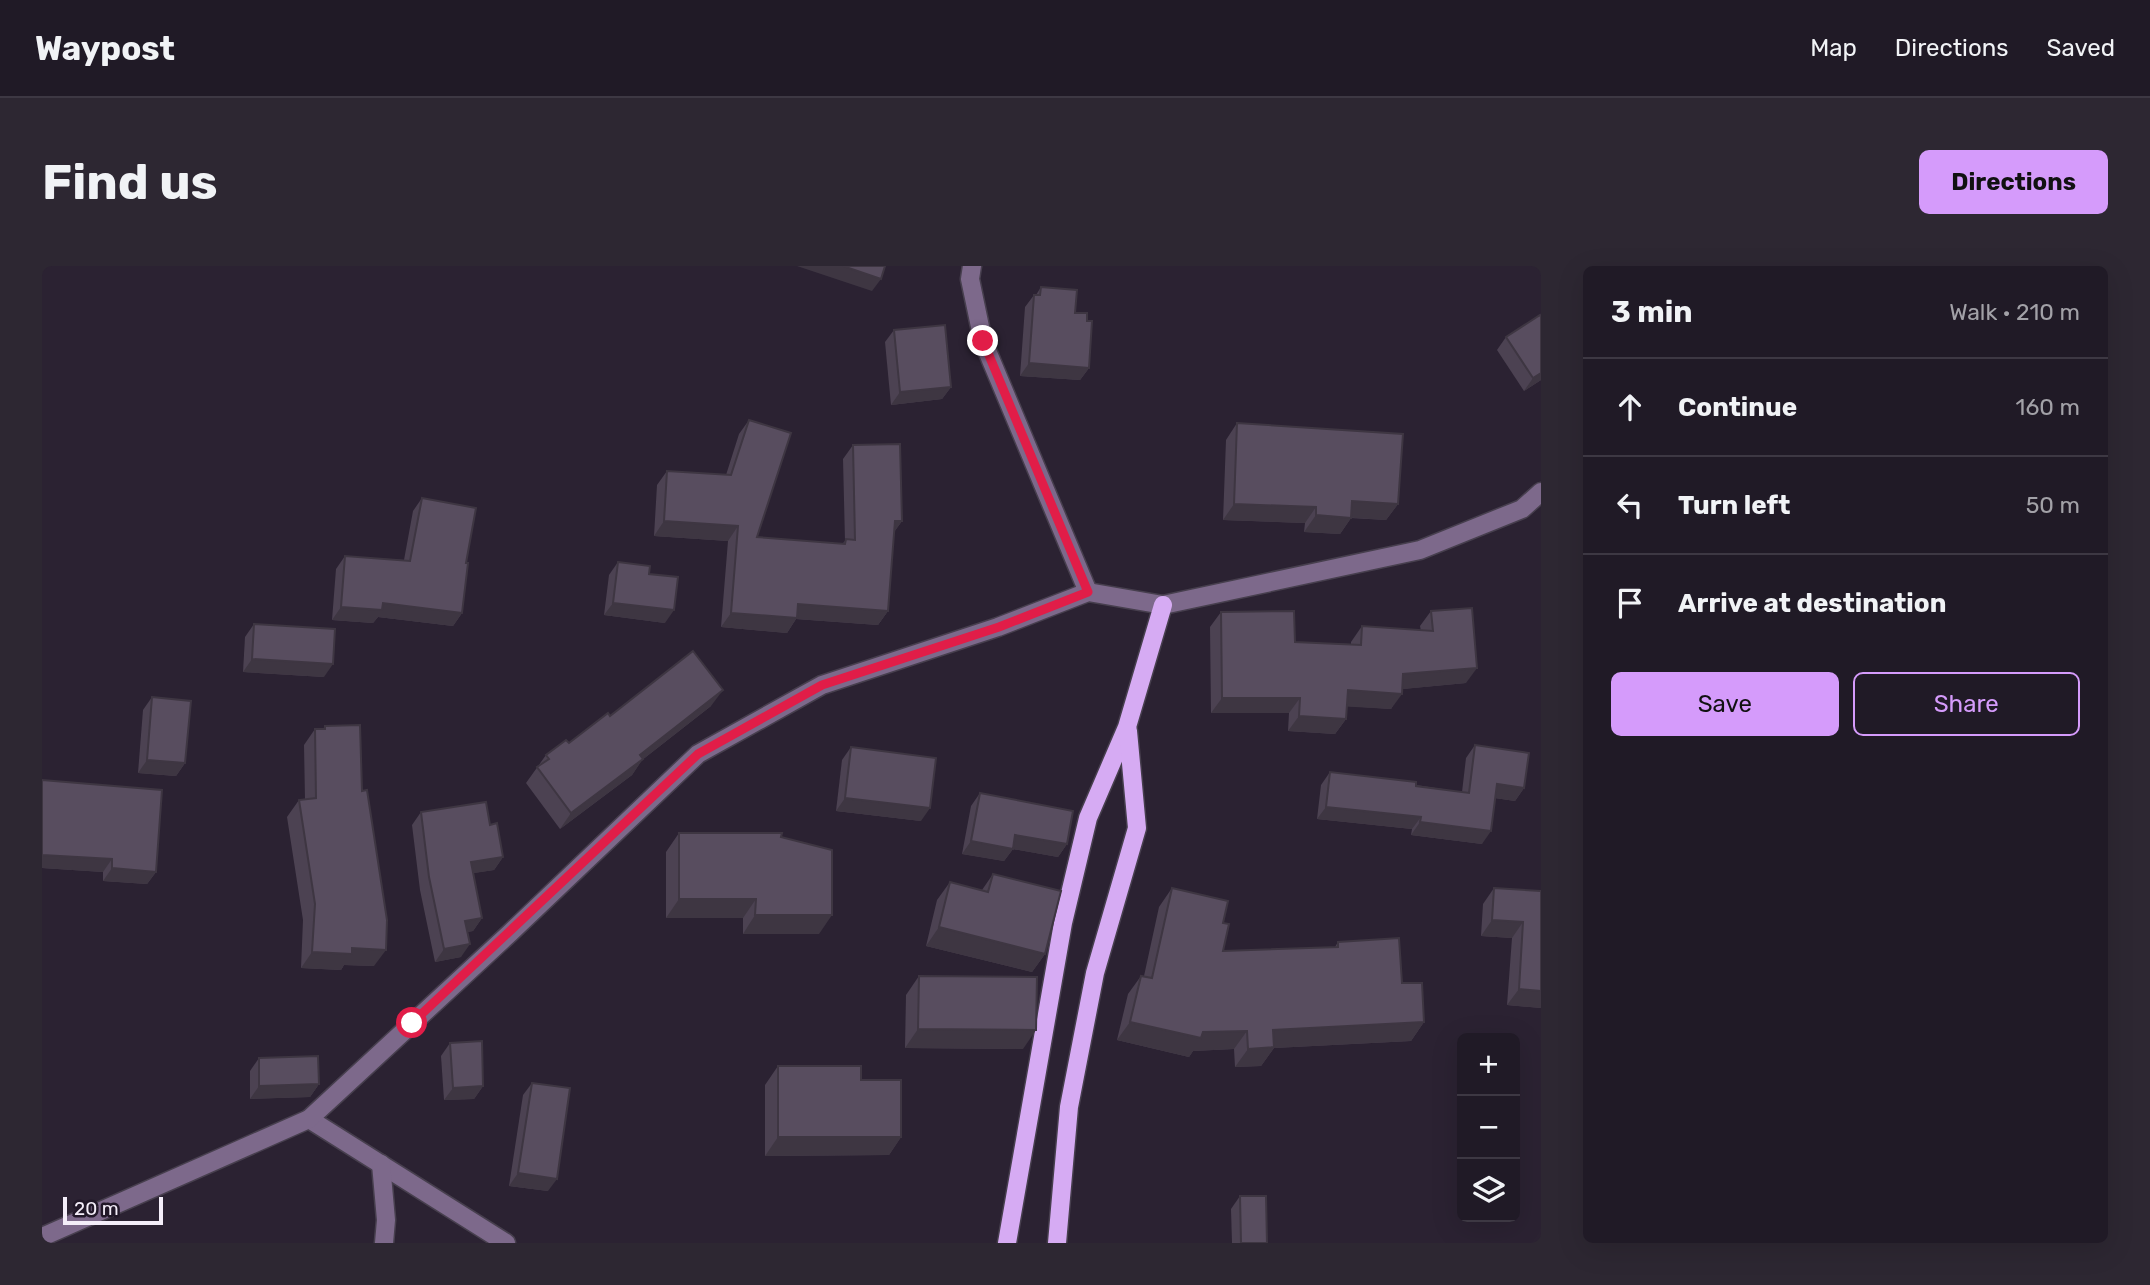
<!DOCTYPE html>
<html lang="en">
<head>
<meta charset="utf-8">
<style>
	body { margin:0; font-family:Rubik,sans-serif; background:#2d2732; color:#f1f3f6 }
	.controls { position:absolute; right:21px; bottom:21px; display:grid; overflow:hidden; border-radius:10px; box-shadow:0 7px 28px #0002 }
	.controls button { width:63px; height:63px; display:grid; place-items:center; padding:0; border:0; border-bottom:2px solid #3d3843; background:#201a26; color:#f1f3f6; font:35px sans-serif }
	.scale { position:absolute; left:21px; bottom:18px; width:100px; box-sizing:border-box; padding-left:7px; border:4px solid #f4eef9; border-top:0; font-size:19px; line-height:24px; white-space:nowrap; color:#f4eef9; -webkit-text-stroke:5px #211828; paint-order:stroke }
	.stop { position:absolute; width:21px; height:21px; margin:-16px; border:5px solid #e11d48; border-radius:50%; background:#fff }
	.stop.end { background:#e11d48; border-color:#fff; box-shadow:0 2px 7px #0008 }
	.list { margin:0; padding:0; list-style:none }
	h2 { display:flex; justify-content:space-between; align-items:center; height:91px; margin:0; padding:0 28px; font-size:30px }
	h2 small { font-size:23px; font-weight:400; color:#a2a1a7 }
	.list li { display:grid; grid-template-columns:46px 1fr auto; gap:21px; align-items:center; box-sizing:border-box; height:98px; padding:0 28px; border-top:2px solid #3d3843 }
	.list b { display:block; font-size:26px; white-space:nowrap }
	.list em { font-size:23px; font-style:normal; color:#a2a1a7 }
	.actions { display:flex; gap:14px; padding:21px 28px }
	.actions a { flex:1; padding:16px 0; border:2px solid #d59bfb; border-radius:10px; text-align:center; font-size:24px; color:#d59bfb }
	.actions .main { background:#d59bfb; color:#111 }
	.icon { flex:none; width:38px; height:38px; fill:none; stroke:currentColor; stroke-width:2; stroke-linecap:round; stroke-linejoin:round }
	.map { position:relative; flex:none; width:1499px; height:977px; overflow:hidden; border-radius:10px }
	header { display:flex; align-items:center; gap:42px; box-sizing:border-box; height:98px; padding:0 35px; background:#201a26; border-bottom:2px solid #3d3843 }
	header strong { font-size:33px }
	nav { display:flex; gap:38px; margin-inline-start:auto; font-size:24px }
	.intro { display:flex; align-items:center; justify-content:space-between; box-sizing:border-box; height:168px; padding:0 42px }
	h1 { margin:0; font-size:49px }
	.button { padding:18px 32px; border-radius:10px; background:#d59bfb; color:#111; font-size:24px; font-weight:700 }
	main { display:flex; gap:42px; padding:0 42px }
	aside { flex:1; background:#201a26; border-radius:10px; box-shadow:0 7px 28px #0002 }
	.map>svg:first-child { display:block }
</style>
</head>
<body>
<header>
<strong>Waypost</strong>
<nav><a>Map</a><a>Directions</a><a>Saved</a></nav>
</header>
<div class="intro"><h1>Find us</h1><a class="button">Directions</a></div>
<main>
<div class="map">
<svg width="1499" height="977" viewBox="0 0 1499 977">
	<rect width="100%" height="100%" fill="#2b2232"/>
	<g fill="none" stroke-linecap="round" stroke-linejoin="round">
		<defs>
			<g id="minor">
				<polyline points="930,0 928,13 941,75 1046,326"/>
				<polyline points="267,853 464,977"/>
				<polyline points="339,898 344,954 342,977"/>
				<polyline points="0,971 267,853 468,667 656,488 780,419 956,361 1046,326 1121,339 1378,284 1480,243 1499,226"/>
			</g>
			<g id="major">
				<polyline points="965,977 1021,657 1046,552 1085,461 1121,339"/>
				<polyline points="1015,977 1027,841 1053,707 1095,562 1086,465"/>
			</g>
		</defs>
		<use href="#minor" stroke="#473f4e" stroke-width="21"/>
		<use href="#major" stroke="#473f4e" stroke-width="21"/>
		<use href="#minor" stroke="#7d698b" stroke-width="18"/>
		<use href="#major" stroke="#d6abf3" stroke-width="18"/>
	</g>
	<g fill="#4c4252">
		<polygon points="999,21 1033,47 1047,102 1038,114 978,110 983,41 992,29 994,29"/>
		<polygon points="852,64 909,121 900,133 849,139 843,76"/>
		<polygon points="1464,71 1499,114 1482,125 1455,84"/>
		<polygon points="707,154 715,271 800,278 803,275 801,193 811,179 860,255 852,266 846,345 836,359 754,353 745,367 679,361 686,275 612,270 615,219 625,205 684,209 697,168"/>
		<polygon points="1195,157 1356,238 1344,254 1309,252 1298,268 1262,266 1263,257 1181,254 1184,174"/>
		<polygon points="380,232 424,297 420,347 411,360 336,351 331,357 290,354 294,303 303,290 362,294 371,245"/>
		<polygon points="576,296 607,308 623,357 562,349 567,309"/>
		<polygon points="1389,345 1424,417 1360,423 1349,443 1305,440 1304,453 1293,468 1246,465 1247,447 1169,447 1168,361 1179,346 1253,376 1309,378 1309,376 1320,360 1379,365 1378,360"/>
		<polygon points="212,358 282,411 201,406 203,371"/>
		<polygon points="110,431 143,497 134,510 96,507 101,444"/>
		<polygon points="669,440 600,494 590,509 518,563 484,517 504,489 527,477 568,450"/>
		<polygon points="283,460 320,525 332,700 302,699 299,704 259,702 261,654 245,551 257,534 263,534 262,479 273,463 281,463"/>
		<polygon points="1433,479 1482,522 1473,535 1453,532 1440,578 1369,569 1370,563 1275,553 1279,519 1288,506 1420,526 1424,492"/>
		<polygon points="809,481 879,555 794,545 800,494"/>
		<polygon points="0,514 114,606 105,618 61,615 61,606 0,602"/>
		<polygon points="938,527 1025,578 1016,591 971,583 962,595 920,588 929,540"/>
		<polygon points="379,546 448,559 461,591 452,604 431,607 440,652 431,665 425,666 419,691 393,696 378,624 370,559"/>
		<polygon points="637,567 739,571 777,668 701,668 701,652 624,652 624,586"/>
		<polygon points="951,608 1003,688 990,706 884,680 895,634 908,616 940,624"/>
		<polygon points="1130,622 1181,657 1181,685 1293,681 1296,676 1360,717 1382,756 1369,775 1232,782 1219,800 1193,801 1192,783 1151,785 1147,791 1075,774 1086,728 1099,710 1102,710 1117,641"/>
		<polygon points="1452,622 1499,625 1499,742 1465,739 1470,672 1439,670 1441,638"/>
		<polygon points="877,710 981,783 863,782 864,729"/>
		<polygon points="408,777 441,820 432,833 402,834 399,790"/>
		<polygon points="217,792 277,818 268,831 208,833 208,805"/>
		<polygon points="736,800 819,814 859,871 847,889 723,890 723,819"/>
		<polygon points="490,817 506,925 467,920 481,829"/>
		<polygon points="1198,930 1225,977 1190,977 1189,943"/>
	</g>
	<g fill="#3e3642">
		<polygon points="755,0 801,0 839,13 830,25"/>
		<polygon points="987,97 1047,102 1038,114 978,110"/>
		<polygon points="1499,107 1499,114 1482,125 1491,112"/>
		<polygon points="909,121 900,133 849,139 858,126"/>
		<polygon points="1310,235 1356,238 1344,254 1299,251"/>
		<polygon points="1192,238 1274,241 1263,257 1181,254"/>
		<polygon points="1274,249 1309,252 1298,268 1262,266"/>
		<polygon points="622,255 696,260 686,275 612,270"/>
		<polygon points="853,255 860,255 850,269"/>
		<polygon points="341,337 420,347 411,360 336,351 331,357 290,354 299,341"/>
		<polygon points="571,337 632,344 623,357 562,349"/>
		<polygon points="756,338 846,345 836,359 754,353 745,367 679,361 689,347"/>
		<polygon points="210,393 291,398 282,411 201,406"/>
		<polygon points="1435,402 1424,417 1351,424 1361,408"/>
		<polygon points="681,424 669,440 600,494 590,509 518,563 529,547 598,489"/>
		<polygon points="1306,424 1360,428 1349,443 1295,440"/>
		<polygon points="1180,432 1258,432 1247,447 1169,447"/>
		<polygon points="1257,450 1304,453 1293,468 1246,465"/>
		<polygon points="105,494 143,497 134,510 96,507"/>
		<polygon points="1455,518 1482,522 1473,535 1446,531"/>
		<polygon points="803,532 888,542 879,555 794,545"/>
		<polygon points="1284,541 1379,551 1370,563 1275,553"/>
		<polygon points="1378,556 1449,565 1440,578 1369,569"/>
		<polygon points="973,569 1025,578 1016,591 971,583 962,595 920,588 929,575"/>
		<polygon points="0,589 70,593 61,606 0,602"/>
		<polygon points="461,591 452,604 420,609 429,596"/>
		<polygon points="70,602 114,606 105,618 61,615"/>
		<polygon points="637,633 714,633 701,652 624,652"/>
		<polygon points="713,649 790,649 777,668 701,668"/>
		<polygon points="440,652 431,665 414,668 423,655"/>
		<polygon points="1450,654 1481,656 1470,672 1439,670"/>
		<polygon points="897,661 1003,688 990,706 884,680"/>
		<polygon points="428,678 419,691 393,696 402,683"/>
		<polygon points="310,682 344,684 332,700 302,699 299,704 259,702 270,686"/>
		<polygon points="1477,723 1499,725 1499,742 1465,739"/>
		<polygon points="1088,756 1161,766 1205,765 1192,783 1151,785 1147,791 1075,774"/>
		<polygon points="1382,756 1369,775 1232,782 1219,800 1193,801 1206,783 1231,764"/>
		<polygon points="876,763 994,764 981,783 863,782"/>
		<polygon points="277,818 268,831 208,833 217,820"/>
		<polygon points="441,820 432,833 402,834 411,822"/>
		<polygon points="736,871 859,871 847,889 723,890"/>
		<polygon points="476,907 515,913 506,925 467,920"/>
	</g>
	<g fill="#584d5f" stroke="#3e3642" stroke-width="2">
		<polygon points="801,0 843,0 839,13"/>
		<polygon points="999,21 1035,24 1033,47 1045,47 1045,55 1050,55 1047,102 987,97 992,29 998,29"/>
		<polygon points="1498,49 1499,51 1499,107 1491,112 1464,71"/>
		<polygon points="903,59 909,121 858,126 852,64"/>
		<polygon points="707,154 749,167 715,271 803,278 804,273 813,274 811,179 858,178 860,255 853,255 846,345 756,338 755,352 689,347 696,260 622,255 625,205 689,209"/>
		<polygon points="1195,157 1361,168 1356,238 1310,235 1309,252 1274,249 1274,241 1192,238"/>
		<polygon points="380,232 434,242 424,297 426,297 420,347 341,337 340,344 299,341 303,290 368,295"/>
		<polygon points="576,296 608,300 607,308 636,311 632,344 571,337"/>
		<polygon points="1430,342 1435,402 1361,408 1360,428 1306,424 1304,453 1257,450 1258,432 1180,432 1179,346 1252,345 1253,376 1319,379 1320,360 1391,365 1389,345"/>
		<polygon points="212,358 293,363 291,398 210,393"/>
		<polygon points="651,385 681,424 598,489 601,493 529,547 495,501 507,493 504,489 524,474 527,477 566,447 568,450"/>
		<polygon points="110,431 149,435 143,497 105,494"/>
		<polygon points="318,459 320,525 325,524 345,654 344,684 310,682 310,688 270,686 273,638 257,534 274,532 273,463 283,463 283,460"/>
		<polygon points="1433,479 1487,487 1482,522 1455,518 1449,565 1378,556 1379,551 1284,541 1288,506 1374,516 1374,520 1427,527"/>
		<polygon points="809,481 894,492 888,542 803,532"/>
		<polygon points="0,514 120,524 114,606 70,602 70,593 0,589"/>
		<polygon points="938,527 1031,545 1025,578 973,569 971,583 929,575"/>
		<polygon points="444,536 448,559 455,557 461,591 429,596 440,652 423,655 428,678 402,683 387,611 379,546"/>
		<polygon points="637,567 740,567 739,571 790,584 790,649 713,649 714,633 637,633"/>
		<polygon points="951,608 1019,625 1003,688 897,661 908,616 946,626"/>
		<polygon points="1130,622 1186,635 1181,657 1187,658 1181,685 1296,681 1296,676 1357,672 1360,717 1380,717 1382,756 1231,764 1232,781 1206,783 1205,765 1161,766 1159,772 1088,756 1099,710 1110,712"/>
		<polygon points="1452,622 1499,625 1499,725 1477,723 1481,656 1450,654"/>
		<polygon points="877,710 995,711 994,764 876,763"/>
		<polygon points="440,775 441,820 411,822 408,777"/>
		<polygon points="276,790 277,818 217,820 217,792"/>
		<polygon points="736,800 819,800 819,814 859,814 859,871 736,871"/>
		<polygon points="490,817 528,822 515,913 476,907"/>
		<polygon points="1198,930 1224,930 1225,977 1199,977"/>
	</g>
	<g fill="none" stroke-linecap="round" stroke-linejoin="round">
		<polyline stroke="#e11d48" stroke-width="9" points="370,757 656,488 780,419 957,361 1046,326 941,75"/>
	</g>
</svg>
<div class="controls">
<button>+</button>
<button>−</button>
<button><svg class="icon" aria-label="layers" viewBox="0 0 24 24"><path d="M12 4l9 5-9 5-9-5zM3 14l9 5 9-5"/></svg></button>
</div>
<div class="scale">20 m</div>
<div class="stop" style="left:370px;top:757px"></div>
<div class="stop end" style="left:941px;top:75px"></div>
</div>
<aside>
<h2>3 min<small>Walk · 210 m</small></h2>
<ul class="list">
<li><svg class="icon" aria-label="ahead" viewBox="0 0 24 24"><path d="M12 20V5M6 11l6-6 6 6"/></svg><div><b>Continue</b></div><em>160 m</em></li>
<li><svg class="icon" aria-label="left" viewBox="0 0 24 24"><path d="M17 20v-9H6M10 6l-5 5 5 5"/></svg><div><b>Turn left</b></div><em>50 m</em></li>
<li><svg class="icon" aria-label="arrive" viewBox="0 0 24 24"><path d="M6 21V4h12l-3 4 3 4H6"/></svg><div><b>Arrive at destination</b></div></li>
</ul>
<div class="actions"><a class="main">Save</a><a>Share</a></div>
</aside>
</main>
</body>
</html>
